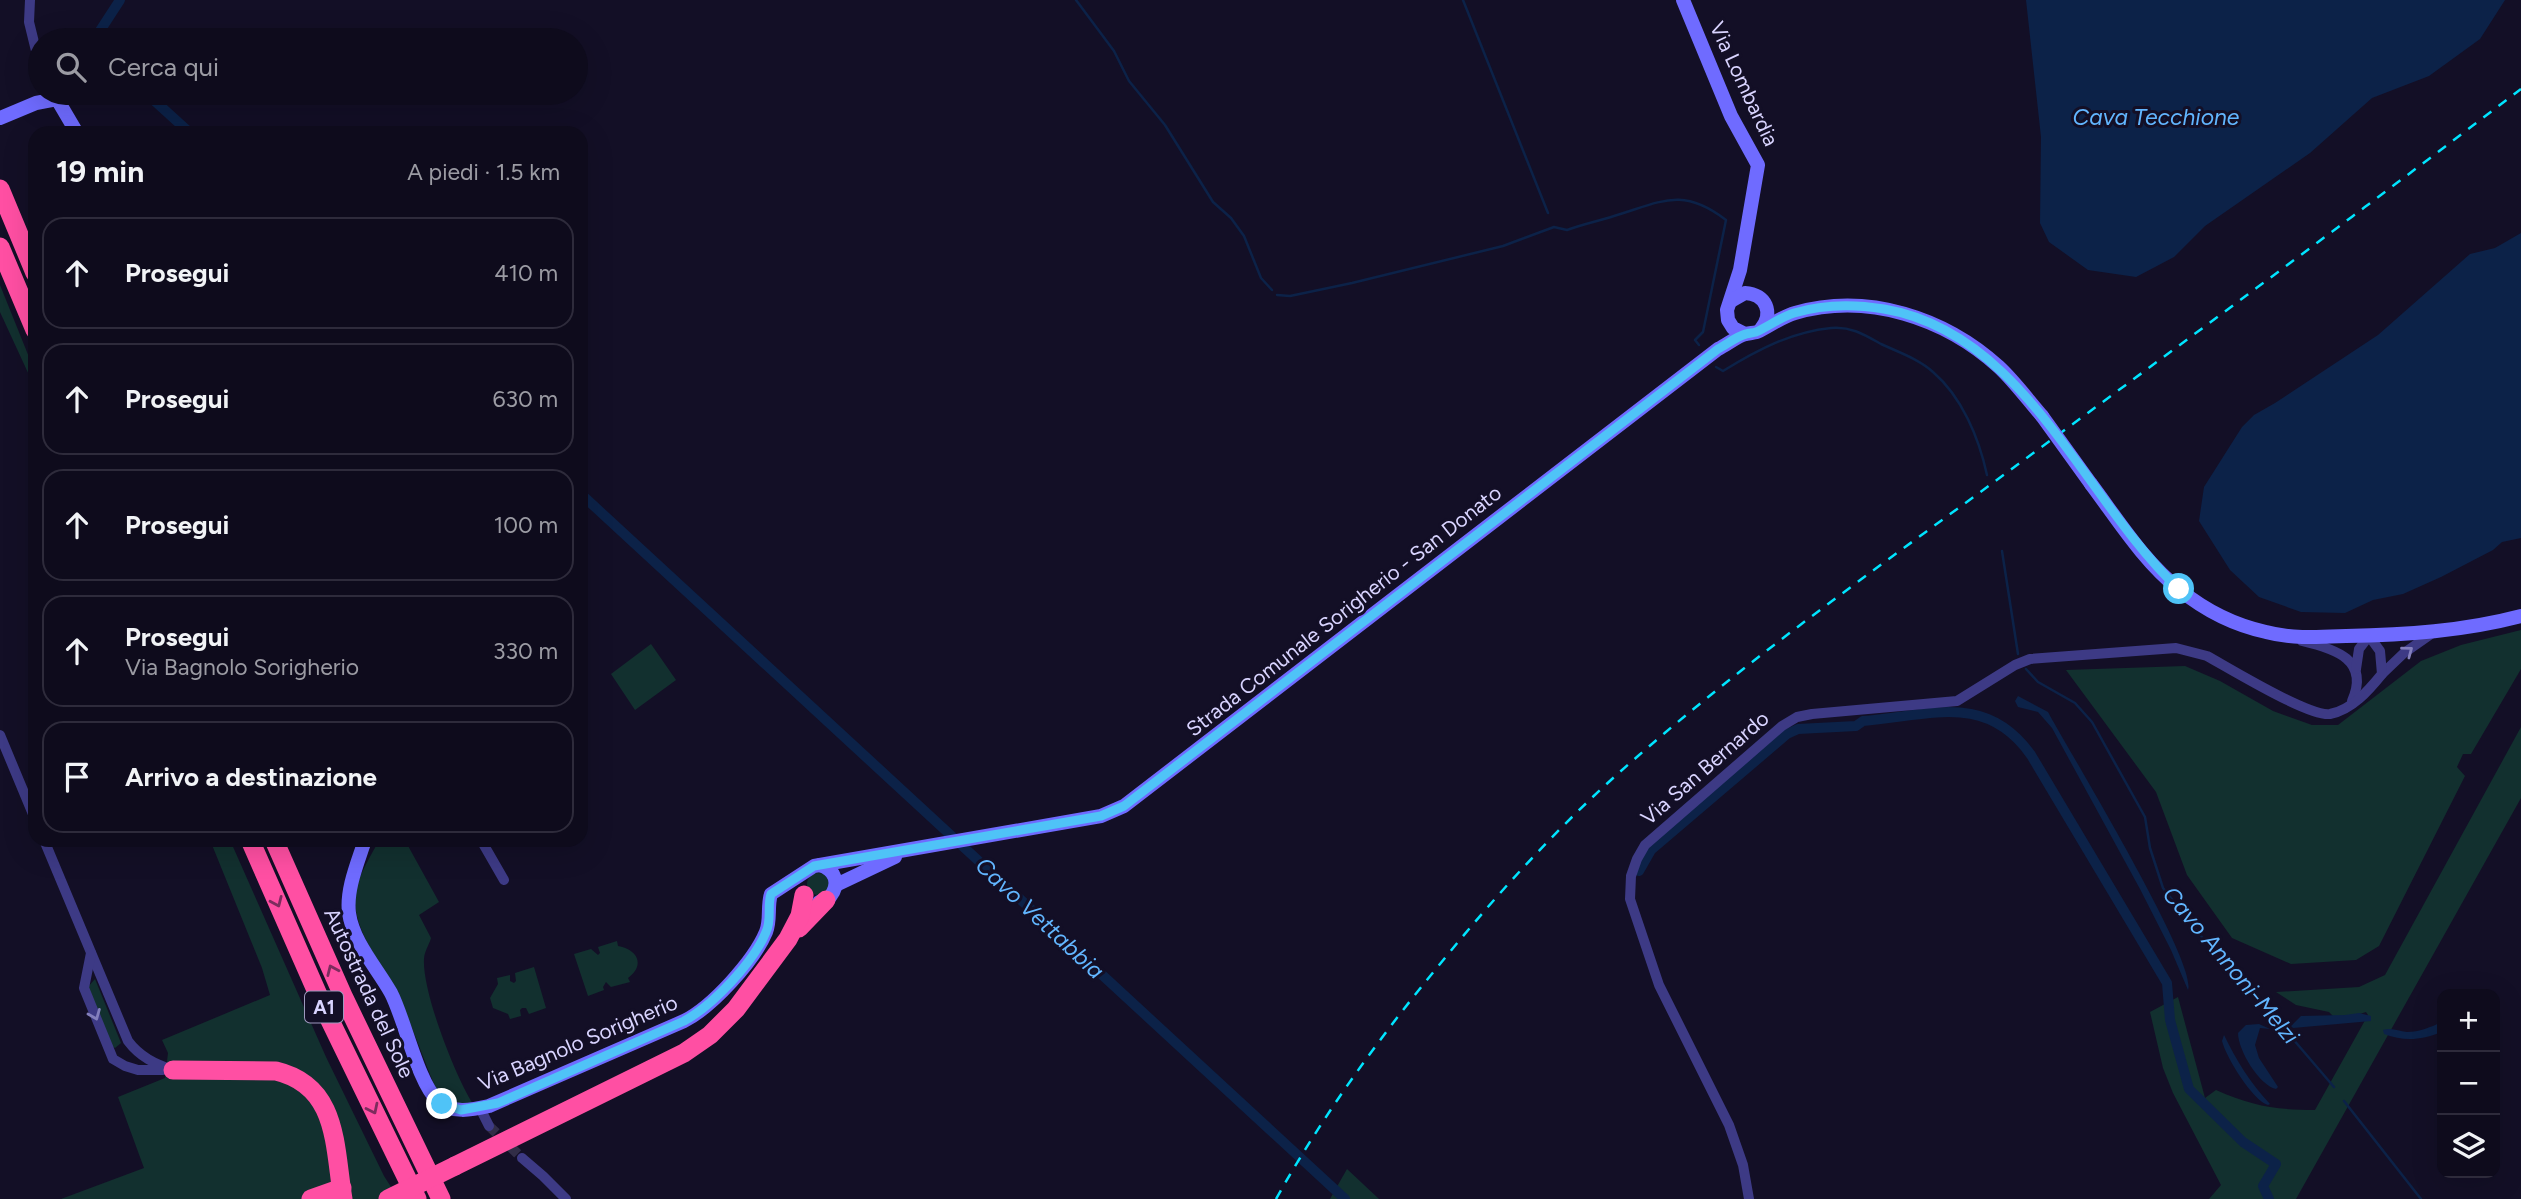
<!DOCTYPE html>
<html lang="it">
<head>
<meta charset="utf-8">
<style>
	body { margin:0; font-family:Figtree,sans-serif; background:#1c1929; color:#f1f3f6 }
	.controls { position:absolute; right:21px; bottom:21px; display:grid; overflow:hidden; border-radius:14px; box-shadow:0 7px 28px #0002 }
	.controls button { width:63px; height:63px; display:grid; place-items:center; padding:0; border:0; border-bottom:2px solid #2e2b3b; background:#0e0b1c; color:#f1f3f6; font:35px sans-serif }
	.stop { position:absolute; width:21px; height:21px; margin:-16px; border:5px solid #4fc3f7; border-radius:50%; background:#fff }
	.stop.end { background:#4fc3f7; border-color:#fff; box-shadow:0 2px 7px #0008 }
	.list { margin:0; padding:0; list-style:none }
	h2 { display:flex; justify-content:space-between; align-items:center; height:91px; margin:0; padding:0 28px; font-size:30px }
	h2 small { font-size:23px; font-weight:400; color:#9b9ba3 }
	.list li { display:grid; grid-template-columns:46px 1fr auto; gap:21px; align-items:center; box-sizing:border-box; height:112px; margin:0 14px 14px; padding:0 14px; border:2px solid #2e2b3b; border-radius:21px }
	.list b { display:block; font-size:26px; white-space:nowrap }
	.list p { margin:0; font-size:23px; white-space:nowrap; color:#9b9ba3 }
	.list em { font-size:23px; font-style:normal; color:#9b9ba3 }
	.icon { flex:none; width:38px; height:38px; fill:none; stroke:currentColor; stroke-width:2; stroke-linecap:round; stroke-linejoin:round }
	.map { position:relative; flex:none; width:2521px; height:1199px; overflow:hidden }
	.search { position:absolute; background:#0e0b1c; box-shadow:0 7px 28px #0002; left:28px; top:28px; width:560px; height:77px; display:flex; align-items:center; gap:18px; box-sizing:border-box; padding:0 24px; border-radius:38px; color:#9b9ba3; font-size:26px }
	.panel { position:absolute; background:#0e0b1c; box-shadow:0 7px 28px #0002; left:28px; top:126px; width:560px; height:721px; border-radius:21px }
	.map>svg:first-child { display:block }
</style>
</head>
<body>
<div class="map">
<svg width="2521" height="1199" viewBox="0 0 2521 1199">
	<rect width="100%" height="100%" fill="#130f26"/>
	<g fill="#12302f">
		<polygon points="0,285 35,372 35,388 0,312"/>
		<polygon points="2521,630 2521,669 2471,754 2463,754 2457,767 2465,776 2379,946 2356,960 2291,964 2232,938 2187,875 2156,792 2066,670 2185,666 2220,681 2273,711 2312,725 2338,725 2421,661 2461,645"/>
		<polygon points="651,644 676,680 635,710 611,674"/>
		<path d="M2521,727v71l-225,401h-87l12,-14 -48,-92 -10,-25 -13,-56 28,-15 27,101 11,-8c36,16 60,20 99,20l53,-95 -2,-3 -28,9 -9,-9 -33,-7 -20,-13 83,-5 26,-12z"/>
		<polygon points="210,840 230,840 326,1057 384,1176 393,1190 392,1199 61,1199 144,1168 118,1097 165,1078 168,1053 162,1040 270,995 262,968"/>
		<path d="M385,840h28l-6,4 32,58 -20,13 12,23c-2,7 -7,14 -7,21 -2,32 31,117 49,145l-22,-1 -13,-10c-15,-33 -25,-68 -42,-100 -14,-29 -38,-56 -41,-89 -1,-22 12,-41 22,-60l6,1z"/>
		<circle cx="818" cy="884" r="11"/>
		<path d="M617,941l1,5c19,3 28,19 10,32l2,4 -19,5 -5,-5 -3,5 1,3 -16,6 -14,-42 17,-5 7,6 2,-2 -2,-6z"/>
		<polygon points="534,967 546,1008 529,1014 526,1008 522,1008 520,1010 521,1016 510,1019 508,1014 493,1008 490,998 498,984 497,978 510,975 510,981 514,983 516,981 515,973"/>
		<polygon points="95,979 121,1043 115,1048 112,1046 88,987"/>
		<polygon points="1347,1169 1379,1199 1330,1199"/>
	</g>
	<g fill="#0c2248">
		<polygon points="2026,0 2505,0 2480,39 2429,76 2372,98 2310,153 2205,226 2174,257 2136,277 2088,270 2049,242 2040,223 2041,137"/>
		<polygon points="2521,233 2521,538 2502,542 2493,550 2441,577 2403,594 2373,600 2345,613 2301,612 2259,597 2230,570 2199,521 2204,487 2242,427 2254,415 2275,403 2378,335 2470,254 2495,248"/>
		<path d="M2018,696l30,16c21,39 150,251 140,278l-17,-40 -31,-61 -88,-161 -14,-16 -20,-5 -3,-6z"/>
		<polygon points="2359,1013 2371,1016 2371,1021 2293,1028 2291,1026 2301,1016 2345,1015"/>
		<path d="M2442,1022v10c-21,8 -37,10 -58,2l-1,-4c9,-3 15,1 24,2 12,0 24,-5 35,-10z"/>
		<path d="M2259,1024l11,5 -10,-1 -5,17 4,13 19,29 -2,2c-17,-4 -38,-39 -38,-56l8,-8z"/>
		<path d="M2224,1035c12,25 27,49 46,69l-2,1c-15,-4 -42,-48 -46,-64z"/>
	</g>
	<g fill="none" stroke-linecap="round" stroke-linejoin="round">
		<g stroke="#0c2248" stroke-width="2.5">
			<polyline points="1076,0 1114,51 1129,81 1165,125 1213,202 1231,218 1244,236 1261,278 1272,290"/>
			<polyline points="1463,0 1548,213"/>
			<path d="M1277,295l13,1 62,-13 151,-37 51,-19 13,3c16,-6 32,-9 47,-14 47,-14 68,-30 112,4l-23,112 -8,8 4,5"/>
			<path d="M1716,367l7,4c34,-21 68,-39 108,-43 20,-2 34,7 50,16 17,8 38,15 52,28 29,25 46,66 54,103"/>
			<polyline points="2002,551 2018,654"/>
			<polyline points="2026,669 2038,682 2075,703 2092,722 2145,817 2150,848 2163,888 2205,941 2251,990 2334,1087"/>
			<polyline points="2344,1101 2421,1199"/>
		</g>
		<g stroke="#0c2248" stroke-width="10">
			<polyline points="94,40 120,0"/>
			<polyline points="146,93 190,133"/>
			<polyline points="581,494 1345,1199"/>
			<path d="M1639,871l12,-21 136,-116 11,-5 58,-3 7,-5c65,-5 123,-30 168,34l136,228 3,37 19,69 54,53 33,22 -13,22 6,13"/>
		</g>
		<polyline stroke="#312d47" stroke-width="10" stroke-dasharray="10 5" stroke-linecap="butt" points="489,1126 522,1158"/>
		<g stroke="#3d3a85" stroke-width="10">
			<polyline points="30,0 29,22 40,67"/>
			<path d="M2302,641c34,8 68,19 50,60"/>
			<polyline points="2382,674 2404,653 2434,632"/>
			<polyline points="0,735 35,819"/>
			<path d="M44,840l84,201c12,16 27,23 45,29"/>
			<polyline points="481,840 504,880"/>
			<polyline points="91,953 84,988 113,1059 125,1066 138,1070 163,1070"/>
			<polyline points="480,1108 489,1126"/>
			<polyline points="522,1158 543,1176 566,1199"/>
			<path d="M1749,1199l-6,-34 -14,-40 -70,-140 -29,-86 1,-23 6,-17 8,-14 137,-119 15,-9 15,-3 145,-13 58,-36 15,-6 146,-11 31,8c22,12 102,61 123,58 22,-4 39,-24 52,-40l-2,-23 -11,-15 -10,13 -3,20"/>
		</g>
		<g stroke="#6f6bff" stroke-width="14">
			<polyline points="1683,0 1731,116 1758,165 1740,270 1727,310 1728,320 1733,328 1745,334"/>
			<polyline points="0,118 36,103 57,99 77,133"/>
			<path d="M1731,301l14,-8c21,1 29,20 16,36"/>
			<path d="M2091,484c27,36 53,78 89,106 26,21 54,35 86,42 26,7 54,5 80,4 59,-1 118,-5 175,-20"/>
			<path d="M365,840c-7,22 -19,49 -16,73 4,29 28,55 42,80 14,27 27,90 47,108 13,13 34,9 51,5l195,-85c28,-14 70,-60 82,-89 5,-12 1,-26 5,-38l43,-28 287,-50 23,-10 594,-457c9,-4 19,-13 28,-15 4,-1 7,-1 11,-2 13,-6 24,-15 38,-19 73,-21 150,5 204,54 16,15 29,33 43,49"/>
			<polyline points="836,885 895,857"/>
			<path d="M819,902l11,-5c10,-13 6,-27 -10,-32"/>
		</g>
		<g stroke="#ff4fa3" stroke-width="19">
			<polyline points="0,189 35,273"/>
			<polyline points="0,247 35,330"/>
			<polyline points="250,840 323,1006 417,1199"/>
			<polyline points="274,840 344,998 441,1199"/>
			<polyline points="799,928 826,900"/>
			<path d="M173,1070l103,1c63,15 58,76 67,128"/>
			<polyline points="455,1166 684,1053 710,1035 736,1009 788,939 800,916 804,895"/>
			<polyline points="311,1199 342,1188"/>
		</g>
		<path stroke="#00e5ff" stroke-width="2.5" stroke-dasharray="10 9" stroke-linecap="butt" d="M1276,1199c47,-84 103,-161 164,-235 61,-75 125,-145 198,-208 119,-104 249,-195 375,-288 170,-125 340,-251 508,-379"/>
		<polyline stroke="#6f6bff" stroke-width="14" points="2042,416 2091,484"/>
		<polyline stroke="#ff4fa3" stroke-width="19" points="388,1199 455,1166"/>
	</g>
	<defs><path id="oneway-chevron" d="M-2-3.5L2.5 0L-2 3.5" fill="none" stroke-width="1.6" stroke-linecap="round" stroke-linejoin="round" transform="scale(1.75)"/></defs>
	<g stroke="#837fbc">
		<use href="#oneway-chevron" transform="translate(2408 651) rotate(-37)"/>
		<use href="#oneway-chevron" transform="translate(95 1015) rotate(68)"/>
	</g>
	<g stroke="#7d2c5e">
		<use href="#oneway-chevron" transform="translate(277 902) rotate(66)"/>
		<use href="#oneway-chevron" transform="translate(332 970) rotate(-114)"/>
		<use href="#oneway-chevron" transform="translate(373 1109) rotate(64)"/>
	</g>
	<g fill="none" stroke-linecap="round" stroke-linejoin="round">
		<path stroke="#4fc3f7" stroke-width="9" d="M442,1104l19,6 37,-7 186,-82c28,-15 70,-59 82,-89 6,-12 1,-26 5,-38l43,-28 287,-50 23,-10 594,-457c8,-4 19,-13 28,-15 3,-1 7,-1 10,-2 13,-6 25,-15 38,-19 30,-9 60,-9 90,-4 142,24 199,190 295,280"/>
	</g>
	<g text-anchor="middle" stroke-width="6" stroke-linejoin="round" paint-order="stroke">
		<rect fill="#130f26" stroke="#9e99be" stroke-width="2" x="305" y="991.5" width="38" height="31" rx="5"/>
		<g font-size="19" font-weight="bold" fill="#d9d4ff">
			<text x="324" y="1014">A1</text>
		</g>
		<g font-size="21" fill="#d9d4ff" stroke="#130f26">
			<text transform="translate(1744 84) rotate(65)" y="7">Via Lombardia</text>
			<text transform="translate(1344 611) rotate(-38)" y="7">Strada Comunale Sorigherio - San Donato</text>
			<text transform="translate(1705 768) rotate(-41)" y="7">Via San Bernardo</text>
			<text transform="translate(369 993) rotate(65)" y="7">Autostrada del Sole</text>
			<text transform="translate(578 1043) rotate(-23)" y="7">Via Bagnolo Sorigherio</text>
		</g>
		<g font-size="23" font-style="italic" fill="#62b6ff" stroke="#130f26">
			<text x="2156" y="125">Cava Tecchione</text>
			<text transform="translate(1040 918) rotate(43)" y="8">Cavo Vettabbia</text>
			<text transform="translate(2231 965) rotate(50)" y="8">Cavo Annoni-Melzi</text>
		</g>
	</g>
</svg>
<div class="controls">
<button>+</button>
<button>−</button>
<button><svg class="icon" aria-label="layers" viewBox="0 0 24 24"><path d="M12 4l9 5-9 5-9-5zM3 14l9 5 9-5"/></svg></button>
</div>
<div class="stop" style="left:2179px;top:589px"></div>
<div class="stop end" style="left:442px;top:1104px"></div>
<div class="search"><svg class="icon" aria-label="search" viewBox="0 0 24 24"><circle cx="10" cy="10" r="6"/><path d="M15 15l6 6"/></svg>Cerca qui</div>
<section class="panel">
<h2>19 min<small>A piedi · 1.5 km</small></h2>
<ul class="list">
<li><svg class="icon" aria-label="ahead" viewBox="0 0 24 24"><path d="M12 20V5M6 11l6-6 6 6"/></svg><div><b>Prosegui</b></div><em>410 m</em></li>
<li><svg class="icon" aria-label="ahead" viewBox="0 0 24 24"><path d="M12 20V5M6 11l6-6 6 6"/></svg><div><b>Prosegui</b></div><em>630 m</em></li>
<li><svg class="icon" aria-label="ahead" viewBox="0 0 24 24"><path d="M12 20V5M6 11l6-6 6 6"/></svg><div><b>Prosegui</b></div><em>100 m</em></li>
<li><svg class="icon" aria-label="ahead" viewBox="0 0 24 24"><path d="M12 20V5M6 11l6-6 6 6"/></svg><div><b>Prosegui</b><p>Via Bagnolo Sorigherio</p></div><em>330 m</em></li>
<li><svg class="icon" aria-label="arrive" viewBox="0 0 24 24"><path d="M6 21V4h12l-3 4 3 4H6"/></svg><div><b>Arrivo a destinazione</b></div></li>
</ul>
</section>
</div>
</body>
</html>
